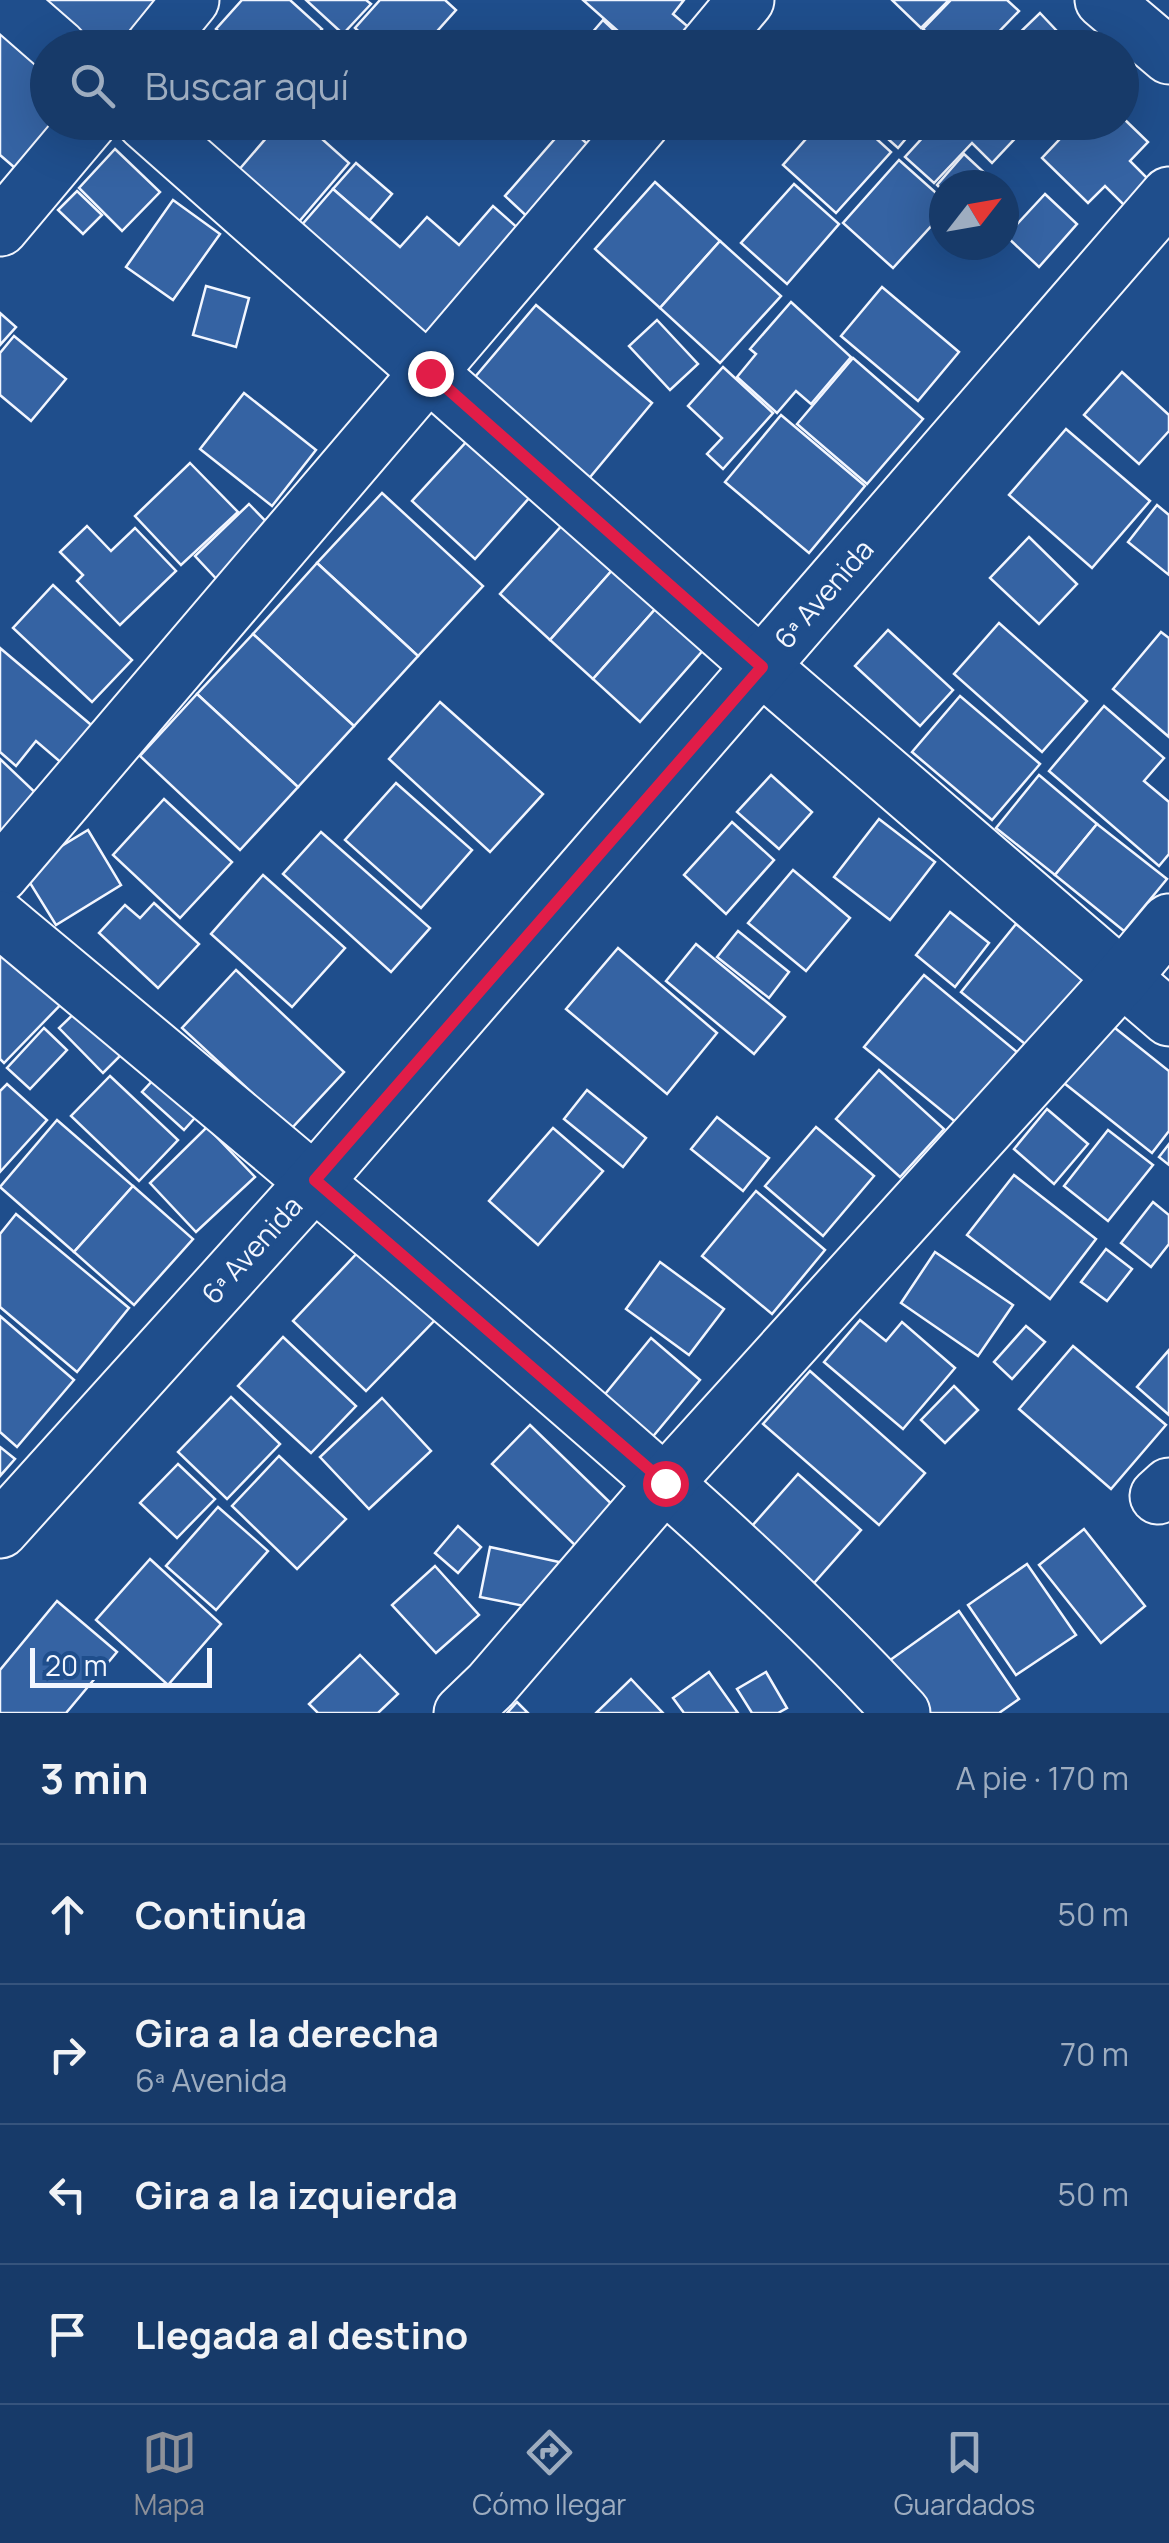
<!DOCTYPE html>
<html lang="es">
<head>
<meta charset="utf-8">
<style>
	body { margin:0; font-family:Manrope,sans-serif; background:#244571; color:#f1f3f6 }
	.compass { position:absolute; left:929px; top:170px; width:90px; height:90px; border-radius:50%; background:#173a69; box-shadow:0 10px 40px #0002; rotate:59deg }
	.scale { position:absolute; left:30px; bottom:25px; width:182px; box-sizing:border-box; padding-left:10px; border:5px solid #f2f6ff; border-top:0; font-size:28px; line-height:35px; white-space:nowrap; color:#f2f6ff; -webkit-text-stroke:8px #1f4e8c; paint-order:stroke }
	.stop { position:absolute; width:30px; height:30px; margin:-22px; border:8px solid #e11d48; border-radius:50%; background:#fff }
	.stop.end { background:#e11d48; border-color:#fff; box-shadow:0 2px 10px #0008 }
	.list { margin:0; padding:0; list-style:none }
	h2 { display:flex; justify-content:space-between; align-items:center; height:130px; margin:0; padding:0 40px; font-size:42px }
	h2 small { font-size:32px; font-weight:400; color:#9eadc0 }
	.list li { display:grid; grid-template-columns:65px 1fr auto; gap:30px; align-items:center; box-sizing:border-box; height:140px; padding:0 40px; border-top:2px solid #36547d }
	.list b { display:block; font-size:38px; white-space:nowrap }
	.list p { margin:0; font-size:32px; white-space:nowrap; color:#9eadc0 }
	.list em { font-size:32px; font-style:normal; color:#9eadc0 }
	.icon { flex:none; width:55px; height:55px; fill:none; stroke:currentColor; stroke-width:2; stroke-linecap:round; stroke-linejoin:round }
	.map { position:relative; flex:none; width:1169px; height:1713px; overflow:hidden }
	.search { position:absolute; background:#173a69; box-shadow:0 10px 40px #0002; left:30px; right:30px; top:30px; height:110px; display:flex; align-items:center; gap:25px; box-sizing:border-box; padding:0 35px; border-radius:55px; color:#9eadc0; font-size:38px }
	.sheet { height:690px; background:#173a69 }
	nav { display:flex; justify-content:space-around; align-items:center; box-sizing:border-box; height:140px; border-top:2px solid #36547d; background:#173a69; font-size:28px; color:#9eadc0 }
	nav a { display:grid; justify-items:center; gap:5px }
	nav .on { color:#8c9099 }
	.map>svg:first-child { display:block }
</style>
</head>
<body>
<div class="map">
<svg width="1169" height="1713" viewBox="0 0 1169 1713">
	<rect width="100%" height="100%" fill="#1f4e8c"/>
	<g fill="#3563a3" stroke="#f2f6ff" stroke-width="2.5">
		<polygon points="35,0 167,0 131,48 93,48"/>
		<polygon points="242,0 290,0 322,29 305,48 236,48 216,29"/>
		<polygon points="306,0 366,0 371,4 343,34"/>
		<polygon points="380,0 445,0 456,10 422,48 376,48 355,28"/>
		<polygon points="583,0 684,0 673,14 699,36 688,48 637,48"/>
		<polygon points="892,0 949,0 921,28"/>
		<polygon points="951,0 1007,0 1019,11 983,48 943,48 923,29"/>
		<polygon points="1040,13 1073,48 1004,48"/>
		<polygon points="603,20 633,48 579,48"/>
		<polygon points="0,30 48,72 48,122 67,122 22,174 0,155"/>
		<polygon points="894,32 912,48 880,48"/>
		<polygon points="330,34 346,48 318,48"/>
		<polygon points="1122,117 1148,142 1130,161 1149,180 1125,206 1105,186 1088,203 1042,158 1076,122 1122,122"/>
		<polygon points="165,122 218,122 194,149"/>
		<polygon points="280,122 303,122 349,163 291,231 231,179"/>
		<polygon points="821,122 858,122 891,152 836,213 783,165"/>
		<polygon points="869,122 920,122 898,148"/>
		<polygon points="937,122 1016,122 1024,129 992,163 972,143 934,183 905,157"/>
		<polygon points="567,125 597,153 534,223 505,196"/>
		<polygon points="115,149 160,192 122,231 79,188"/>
		<polygon points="964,154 990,178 984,185 944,185 944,192 937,185"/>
		<polygon points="899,160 944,200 944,212 893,268 843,223"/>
		<polygon points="356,163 392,194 369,221 333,189"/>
		<polygon points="655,182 720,241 660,308 595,249"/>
		<polygon points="794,184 839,224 787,284 741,243"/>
		<polygon points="333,189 400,247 427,217 459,245 493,206 529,238 435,345 300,227"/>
		<polygon points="77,191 102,215 83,234 58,210"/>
		<polygon points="1045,194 1077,224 1039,267 1006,236"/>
		<polygon points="173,200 220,234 173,300 126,267"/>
		<polygon points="720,241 781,296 720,363 660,308"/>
		<polygon points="206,286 249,298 236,347 193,335"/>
		<polygon points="882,287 959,352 918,401 841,336"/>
		<polygon points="791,302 851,357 811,404 796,391 777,413 737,377 756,354 750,349"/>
		<polygon points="536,305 652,403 586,482 469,384"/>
		<polygon points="0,313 16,327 0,345"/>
		<polygon points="657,320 698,364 670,390 629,346"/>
		<polygon points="14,336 66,379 31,421 0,395 0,353"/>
		<polygon points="853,358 923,419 867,484 797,424"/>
		<polygon points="723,367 773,413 723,469 707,454 722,438 688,406"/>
		<polygon points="1122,372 1169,415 1169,431 1139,464 1084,415"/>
		<polygon points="244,393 316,450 272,506 200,449"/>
		<polygon points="781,415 865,486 809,553 725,482"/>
		<polygon points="1066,429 1150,501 1092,568 1009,495"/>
		<polygon points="468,440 530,497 475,559 412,501"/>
		<polygon points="190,463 238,512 181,565 135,516"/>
		<polygon points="382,493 483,586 418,656 317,563"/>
		<polygon points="249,504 278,534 223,586 195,556"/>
		<polygon points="1157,505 1169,515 1169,575 1128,542"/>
		<polygon points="565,522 615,567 550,640 500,594"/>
		<polygon points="87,526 111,551 135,528 176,571 120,625 77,581 83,575 60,552"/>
		<polygon points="1029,537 1077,584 1039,624 990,578"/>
		<polygon points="317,563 418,656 354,726 253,634"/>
		<polygon points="615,567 658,606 593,679 550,640"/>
		<polygon points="53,585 132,660 92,702 13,628"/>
		<polygon points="658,606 705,648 640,722 593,679"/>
		<polygon points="999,623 1087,701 1042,752 954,674"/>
		<polygon points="888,630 953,690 920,726 855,666"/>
		<polygon points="1161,632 1169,638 1169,737 1113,689"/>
		<polygon points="253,634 354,726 298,787 197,694"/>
		<polygon points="0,648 109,740 78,777 36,741 16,766 0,752"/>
		<polygon points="197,694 298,787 240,850 140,756"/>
		<polygon points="960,696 1040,764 992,820 912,752"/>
		<polygon points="440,702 543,794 490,852 389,759"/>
		<polygon points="1104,706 1164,758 1144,781 1169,802 1169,854 1159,866 1049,771"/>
		<polygon points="0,759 41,798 0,842"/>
		<polygon points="771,775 812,812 779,849 737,812"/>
		<polygon points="1039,775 1097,824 1055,875 996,828"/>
		<polygon points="396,783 472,850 421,908 345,840"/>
		<polygon points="164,799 232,862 180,918 113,855"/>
		<polygon points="879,819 935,862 890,920 834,877"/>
		<polygon points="732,822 774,860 726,914 684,875"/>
		<polygon points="1097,824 1167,879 1124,931 1055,875"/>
		<polygon points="88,830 121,885 56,925 22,870"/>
		<polygon points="321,832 430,928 391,972 283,874"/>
		<polygon points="793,870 850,918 806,971 748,923"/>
		<polygon points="263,875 345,948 292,1007 211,934"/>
		<polygon points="154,903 199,944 158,988 99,933 125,905 140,918"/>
		<polygon points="950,912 989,943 955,987 916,955"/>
		<polygon points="1016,924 1085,981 1030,1048 961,992"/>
		<polygon points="0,927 70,995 4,1063 0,1059"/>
		<polygon points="738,931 789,972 769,998 717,957"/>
		<polygon points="696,944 785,1017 754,1054 666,981"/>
		<polygon points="618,948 717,1033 667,1094 566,1009"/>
		<polygon points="236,970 344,1072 291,1129 182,1028"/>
		<polygon points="924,975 1017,1052 958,1124 864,1047"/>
		<polygon points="84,1004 127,1049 103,1073 59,1028"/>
		<polygon points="1110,1024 1169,1071 1169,1131 1152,1153 1064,1083"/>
		<polygon points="44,1028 67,1050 30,1089 7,1068"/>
		<polygon points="169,1063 210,1101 184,1130 142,1092"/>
		<polygon points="879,1070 944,1129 900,1177 836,1119"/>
		<polygon points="110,1076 178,1140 139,1181 71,1116"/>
		<polygon points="7,1084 47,1120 0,1172 0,1091"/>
		<polygon points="587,1090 646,1138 623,1167 564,1119"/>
		<polygon points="1047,1109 1088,1144 1054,1184 1014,1149"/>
		<polygon points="717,1117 769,1158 743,1191 691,1149"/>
		<polygon points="57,1120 133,1186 74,1252 0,1187"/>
		<polygon points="207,1127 255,1177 196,1232 150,1183"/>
		<polygon points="816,1127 874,1176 823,1236 765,1186"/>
		<polygon points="553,1128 603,1171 538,1245 489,1201"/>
		<polygon points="1108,1130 1153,1165 1108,1221 1064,1186"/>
		<polygon points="1169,1144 1169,1165 1159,1157"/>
		<polygon points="1014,1175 1096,1239 1050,1299 967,1235"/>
		<polygon points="133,1186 193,1239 134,1305 74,1252"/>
		<polygon points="756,1191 825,1250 772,1314 702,1256"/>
		<polygon points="1153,1202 1169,1215 1169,1244 1151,1267 1121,1243"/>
		<polygon points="16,1214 129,1308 77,1372 0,1307 0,1234"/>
		<polygon points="361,1249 435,1320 366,1391 293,1321"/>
		<polygon points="1106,1249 1132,1269 1107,1301 1081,1282"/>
		<polygon points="935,1252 1013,1305 978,1356 901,1303"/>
		<polygon points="660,1262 724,1309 689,1355 626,1309"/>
		<polygon points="0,1316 74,1380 17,1447 0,1432"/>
		<polygon points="860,1320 886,1341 902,1322 955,1368 903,1429 824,1362"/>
		<polygon points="1026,1326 1045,1342 1012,1379 994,1362"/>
		<polygon points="283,1337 356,1406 311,1453 238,1386"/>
		<polygon points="651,1338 700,1380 650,1440 601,1399"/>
		<polygon points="1073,1346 1166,1425 1111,1489 1019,1409"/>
		<polygon points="1169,1350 1169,1415 1137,1387"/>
		<polygon points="810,1371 925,1473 879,1525 763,1424"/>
		<polygon points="954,1386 978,1410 945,1443 921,1420"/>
		<polygon points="231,1397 280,1444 227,1499 178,1452"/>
		<polygon points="382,1398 431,1451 369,1509 320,1457"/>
		<polygon points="530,1425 623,1515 585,1555 492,1464"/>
		<polygon points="0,1447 15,1459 0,1476"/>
		<polygon points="279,1456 346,1519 297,1569 232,1506"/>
		<polygon points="178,1464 215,1499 177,1538 140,1503"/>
		<polygon points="798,1474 861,1530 807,1591 744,1535"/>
		<polygon points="218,1507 268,1551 216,1610 166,1566"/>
		<polygon points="458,1526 481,1547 458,1573 435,1553"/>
		<polygon points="1084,1529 1145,1606 1101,1643 1039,1565"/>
		<polygon points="490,1547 559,1562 549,1611 480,1597"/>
		<polygon points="150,1559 221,1624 168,1685 96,1620"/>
		<polygon points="1027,1564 1076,1635 1016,1675 968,1605"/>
		<polygon points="435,1566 479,1615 436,1653 392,1605"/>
		<polygon points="57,1601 117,1652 66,1713 0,1713 0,1670"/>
		<polygon points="959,1611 1019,1699 999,1713 921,1713 886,1663"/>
		<polygon points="360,1655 398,1694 378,1713 318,1713 309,1704"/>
		<polygon points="709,1672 738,1713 684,1713 673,1698"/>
		<polygon points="766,1672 787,1708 778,1713 752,1713 737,1689"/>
		<polygon points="631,1679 663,1713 596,1713"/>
		<polygon points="517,1702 528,1713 507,1713"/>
	</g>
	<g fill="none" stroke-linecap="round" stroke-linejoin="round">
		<defs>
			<g id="minor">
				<polyline points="4,0 59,48"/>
				<polyline points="1103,0 1169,56"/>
				<polyline points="152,48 191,0"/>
				<polyline points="706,48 746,0"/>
				<polyline points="145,122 762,667 1169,1018"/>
				<polyline points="0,228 89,122"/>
				<polyline points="0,875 642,122"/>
				<path d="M0,919c173,144 345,287 515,434 133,115 267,230 387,360"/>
				<polyline points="1158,1496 1169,1486"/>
				<polyline points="0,1530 315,1181 1169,195"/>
				<polyline points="462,1713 491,1685 665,1483 1123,977 1169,922"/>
			</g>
		</defs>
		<use href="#minor" stroke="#f2f6ff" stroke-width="59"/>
		<use href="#minor" stroke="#1f4e8c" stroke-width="55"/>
	</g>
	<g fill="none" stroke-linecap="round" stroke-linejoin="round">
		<polyline stroke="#e11d48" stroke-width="12" points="430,373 762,667 315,1180 665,1483"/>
	</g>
	<g text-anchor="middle" stroke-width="8" stroke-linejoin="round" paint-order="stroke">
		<g font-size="28" fill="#f2f6ff" stroke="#1f4e8c">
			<text transform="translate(824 594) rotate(-49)" y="10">6ª Avenida</text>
			<text transform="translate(252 1250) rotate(-48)" y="10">6ª Avenida</text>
		</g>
	</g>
</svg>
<svg class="compass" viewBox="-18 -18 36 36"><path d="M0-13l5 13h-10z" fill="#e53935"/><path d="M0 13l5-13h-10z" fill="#9eadc0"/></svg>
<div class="scale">20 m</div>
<div class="stop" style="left:665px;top:1483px"></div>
<div class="stop end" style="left:430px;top:373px"></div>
<div class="search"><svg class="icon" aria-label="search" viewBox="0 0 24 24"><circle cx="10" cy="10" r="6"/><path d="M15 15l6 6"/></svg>Buscar aquí</div>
</div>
<section class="sheet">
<h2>3 min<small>A pie · 170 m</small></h2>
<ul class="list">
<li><svg class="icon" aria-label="ahead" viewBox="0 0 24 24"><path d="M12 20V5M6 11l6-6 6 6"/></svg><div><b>Continúa</b></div><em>50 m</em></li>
<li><svg class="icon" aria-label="right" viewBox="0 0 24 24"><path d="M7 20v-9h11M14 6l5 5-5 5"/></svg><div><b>Gira a la derecha</b><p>6ª Avenida</p></div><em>70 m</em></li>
<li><svg class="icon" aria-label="left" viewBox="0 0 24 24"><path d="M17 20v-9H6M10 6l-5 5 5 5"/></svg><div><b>Gira a la izquierda</b></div><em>50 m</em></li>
<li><svg class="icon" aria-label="arrive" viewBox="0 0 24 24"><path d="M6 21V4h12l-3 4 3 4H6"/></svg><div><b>Llegada al destino</b></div></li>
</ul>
</section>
<nav>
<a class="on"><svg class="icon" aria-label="map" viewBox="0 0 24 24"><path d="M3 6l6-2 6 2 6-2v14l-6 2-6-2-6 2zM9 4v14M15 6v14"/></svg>Mapa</a>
<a><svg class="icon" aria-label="directions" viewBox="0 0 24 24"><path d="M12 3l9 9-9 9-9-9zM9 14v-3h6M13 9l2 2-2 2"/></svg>Cómo llegar</a>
<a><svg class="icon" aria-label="saved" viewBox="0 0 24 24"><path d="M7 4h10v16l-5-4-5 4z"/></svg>Guardados</a>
</nav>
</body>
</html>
